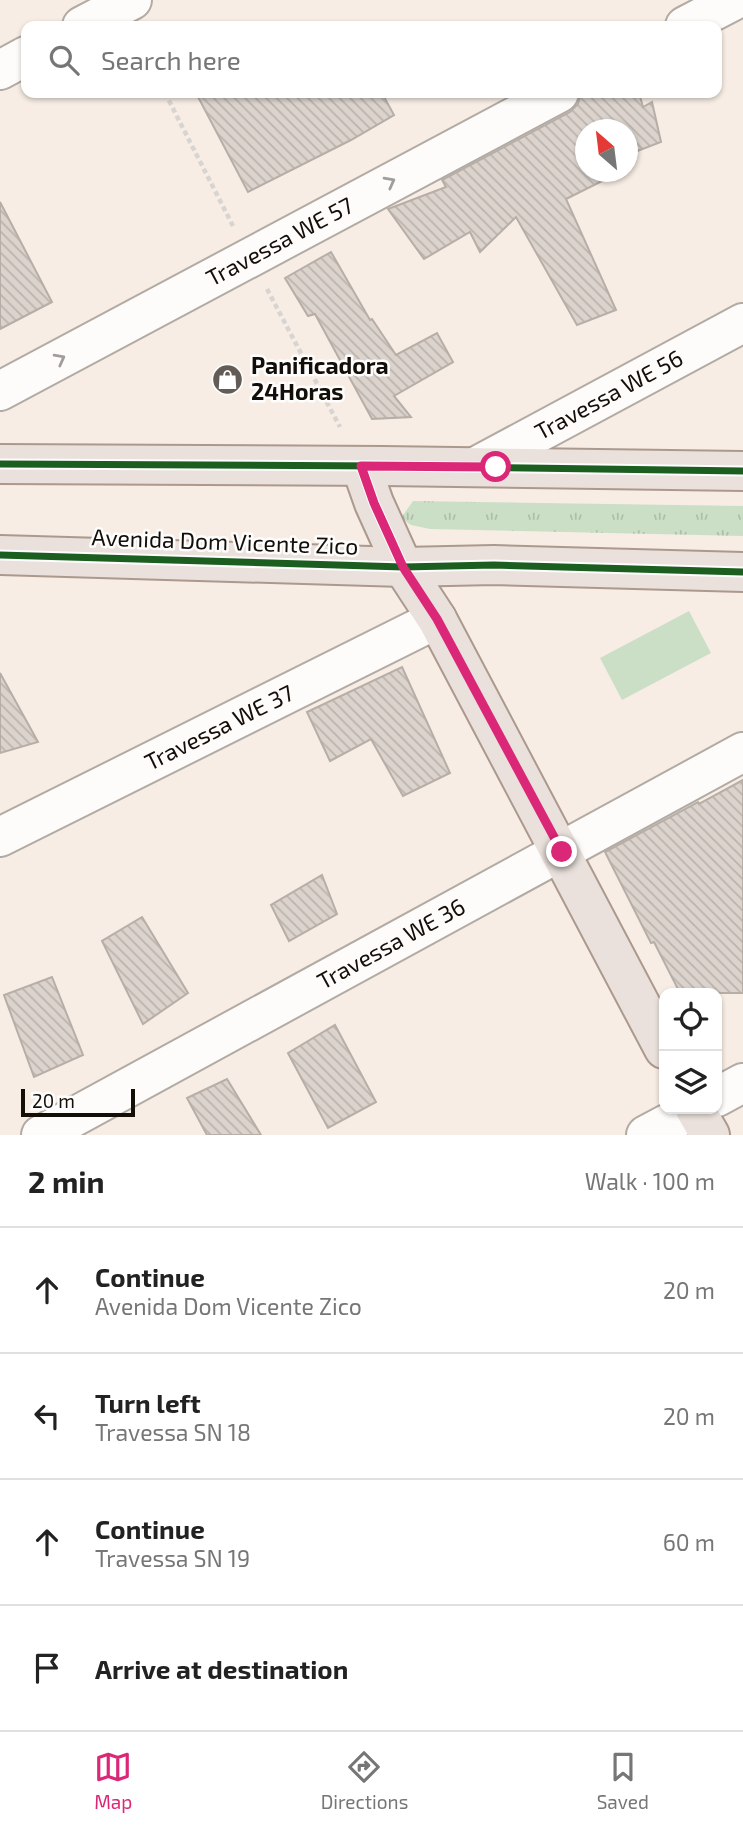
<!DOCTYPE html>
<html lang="en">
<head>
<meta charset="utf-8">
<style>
	body { margin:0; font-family:"Exo 2",sans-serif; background:#f6f6f6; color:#222 }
	.controls { position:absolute; right:21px; bottom:21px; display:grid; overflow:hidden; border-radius:14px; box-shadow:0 2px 5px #0004 }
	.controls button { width:63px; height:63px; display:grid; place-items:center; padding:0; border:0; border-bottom:2px solid #e0e0e0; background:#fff; color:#222; font:35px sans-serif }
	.compass { position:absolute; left:575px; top:119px; width:63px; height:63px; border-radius:50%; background:#fff; box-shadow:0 2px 5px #0004; rotate:332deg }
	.scale { position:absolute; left:21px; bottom:18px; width:114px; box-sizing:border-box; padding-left:7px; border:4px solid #140e09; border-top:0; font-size:19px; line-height:24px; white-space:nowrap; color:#140e09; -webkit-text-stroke:5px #fdfdfd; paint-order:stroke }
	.stop { position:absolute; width:21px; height:21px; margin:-16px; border:5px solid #db2777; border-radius:50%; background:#fff }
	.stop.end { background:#db2777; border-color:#fff; box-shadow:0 2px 7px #0008 }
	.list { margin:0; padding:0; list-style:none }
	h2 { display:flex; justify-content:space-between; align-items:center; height:91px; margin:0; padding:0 28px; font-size:30px }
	h2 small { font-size:23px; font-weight:400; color:#767676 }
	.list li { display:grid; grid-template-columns:46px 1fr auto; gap:21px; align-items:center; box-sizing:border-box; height:126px; padding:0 28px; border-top:2px solid #e0e0e0 }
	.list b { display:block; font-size:26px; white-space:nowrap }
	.list p { margin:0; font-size:23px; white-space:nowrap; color:#767676 }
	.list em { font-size:23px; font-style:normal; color:#767676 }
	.icon { flex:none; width:38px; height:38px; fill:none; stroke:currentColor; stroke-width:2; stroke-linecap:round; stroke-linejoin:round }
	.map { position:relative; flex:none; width:743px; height:1135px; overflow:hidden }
	.search { position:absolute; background:#fff; box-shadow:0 2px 5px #0004; left:21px; right:21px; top:21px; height:77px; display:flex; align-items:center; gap:18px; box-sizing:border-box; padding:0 24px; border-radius:14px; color:#767676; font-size:26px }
	.sheet { height:595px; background:#fff }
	nav { display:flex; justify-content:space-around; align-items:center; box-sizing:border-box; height:98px; border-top:2px solid #e0e0e0; background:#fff; font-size:19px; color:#767676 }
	nav a { display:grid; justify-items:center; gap:4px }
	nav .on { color:#db2777 }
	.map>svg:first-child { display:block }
</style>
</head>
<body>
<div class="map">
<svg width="743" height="1135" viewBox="0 0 743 1135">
	<defs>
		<pattern id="grass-tufts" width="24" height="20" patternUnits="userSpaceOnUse" patternTransform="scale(1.75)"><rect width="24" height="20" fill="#cbdfc6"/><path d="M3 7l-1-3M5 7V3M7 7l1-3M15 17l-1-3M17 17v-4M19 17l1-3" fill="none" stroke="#adbea9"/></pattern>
		<pattern id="building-back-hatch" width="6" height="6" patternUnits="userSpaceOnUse" patternTransform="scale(1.75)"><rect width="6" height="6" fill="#dbd3cc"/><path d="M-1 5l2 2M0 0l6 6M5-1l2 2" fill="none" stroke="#bbb4ae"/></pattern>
	</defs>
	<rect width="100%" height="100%" fill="#f7ede4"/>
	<polygon fill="url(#grass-tufts)" points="413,501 743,506 743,536 430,529 411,525 401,518"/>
	<polygon fill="#cbdfc6" points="689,611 711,653 622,700 600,658"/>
	<g fill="url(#building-back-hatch)" stroke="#b6aea7" stroke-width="2">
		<polygon points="196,93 382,93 394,115 351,140 248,192"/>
		<polygon points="581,93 639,93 643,107 652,102 661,142 627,155 627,130 585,130 585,172 620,172 566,199 616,310 577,325 516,217 480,252 470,232 424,259 388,209 446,187 442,180 570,112 578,104"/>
		<polygon points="0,202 52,302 0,329"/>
		<polygon points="331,252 370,320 372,319 396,355 437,333 453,362 394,396 411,417 372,419 315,314 308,316 285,278"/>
		<polygon points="402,667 450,773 403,796 371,739 330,761 307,712"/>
		<polygon points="0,673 38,742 0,753"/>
		<polygon points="743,780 743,993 680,993 654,942 651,943 605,852 698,802 699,804"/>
		<polygon points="322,875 337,914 289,941 271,905"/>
		<polygon points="142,917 188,993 143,1024 102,941"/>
		<polygon points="52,977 83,1055 34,1077 4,995"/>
		<polygon points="335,1025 376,1102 328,1128 288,1053"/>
		<polygon points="227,1079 261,1135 207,1135 187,1098"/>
	</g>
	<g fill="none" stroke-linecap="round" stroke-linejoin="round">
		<defs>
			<g id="minor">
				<polyline points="82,26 132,0"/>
				<polyline points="685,26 735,0"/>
				<polyline points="0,70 26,56"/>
				<path id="s1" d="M0,391l559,-298"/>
				<path id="s2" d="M475,467l268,-144"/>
				<path id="s3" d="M0,837l437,-218"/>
				<polyline points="717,1097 743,1083"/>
				<path id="s4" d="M41,1135l702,-383"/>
				<polyline points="646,1135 695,1109"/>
			</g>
			<g id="major">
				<polyline points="0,464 383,466 743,471"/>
				<polyline points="361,466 374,503 403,567 437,619 664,1049"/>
				<polyline points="0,555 403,567 494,565 743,572"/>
				<polyline points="695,1109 710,1135"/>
			</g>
		</defs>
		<use href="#minor" stroke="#b2aba4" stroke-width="42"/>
		<use href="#major" stroke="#ac998e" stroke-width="42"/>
		<g stroke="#d7d4d1" stroke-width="4.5" stroke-dasharray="5 3.5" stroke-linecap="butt">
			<polyline points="165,93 233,226"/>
			<polyline points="267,289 340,427"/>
		</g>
		<use href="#minor" stroke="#fefcfb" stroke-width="38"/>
		<use href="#major" stroke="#eae1dc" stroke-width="38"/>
		<defs>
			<g id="cycleway">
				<polyline points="0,464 383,466 743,471"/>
				<polyline points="361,466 374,503 403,567"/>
				<polyline points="0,555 403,567 494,565 743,572"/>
			</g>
		</defs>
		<use href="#cycleway" stroke="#fdfdfd" stroke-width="11"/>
		<use href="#cycleway" stroke="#1b5e20" stroke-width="7"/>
	</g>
	<defs><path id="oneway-chevron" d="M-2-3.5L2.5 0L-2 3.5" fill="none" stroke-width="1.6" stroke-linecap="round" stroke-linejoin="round" transform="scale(1.75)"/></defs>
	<g stroke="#a09d9a">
		<use href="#oneway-chevron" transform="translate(390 182) rotate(-28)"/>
		<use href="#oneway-chevron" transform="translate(60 359) rotate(-28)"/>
	</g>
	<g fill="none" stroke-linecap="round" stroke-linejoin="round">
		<polyline stroke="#db2777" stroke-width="9" points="496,467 361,466 374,503 403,567 437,619 562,852"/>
	</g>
	<defs>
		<symbol id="shop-disc" viewBox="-11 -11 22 22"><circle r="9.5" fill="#635c56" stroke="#fdfdfd"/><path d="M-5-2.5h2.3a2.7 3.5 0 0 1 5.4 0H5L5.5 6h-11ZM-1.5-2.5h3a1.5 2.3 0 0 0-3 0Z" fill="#fff"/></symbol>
	</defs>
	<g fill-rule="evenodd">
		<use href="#shop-disc" x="210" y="362" width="35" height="35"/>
	</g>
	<g text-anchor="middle" stroke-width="5" stroke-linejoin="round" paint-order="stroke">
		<g font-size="23" fill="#140e09" stroke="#fdfdfd">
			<text dy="8" stroke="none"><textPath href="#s1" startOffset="317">Travessa WE 57</textPath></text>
			<text dy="8" stroke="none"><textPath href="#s2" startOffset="152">Travessa WE 56</textPath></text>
			<text transform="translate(225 542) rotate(2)" y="8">Avenida Dom Vicente Zico</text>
			<text dy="8" stroke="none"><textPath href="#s3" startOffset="245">Travessa WE 37</textPath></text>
			<text dy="8" stroke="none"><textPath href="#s4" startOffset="399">Travessa WE 36</textPath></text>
		</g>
		<g font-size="23" font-weight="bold" fill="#140e09" stroke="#fdfdfd" text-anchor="start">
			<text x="251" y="374">Panificadora<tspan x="251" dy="26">24Horas</tspan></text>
		</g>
	</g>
</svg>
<div class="controls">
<button><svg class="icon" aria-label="locate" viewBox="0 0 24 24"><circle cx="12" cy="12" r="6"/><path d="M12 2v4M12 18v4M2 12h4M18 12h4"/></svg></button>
<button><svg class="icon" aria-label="layers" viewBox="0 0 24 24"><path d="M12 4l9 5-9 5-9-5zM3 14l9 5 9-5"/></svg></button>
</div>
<svg class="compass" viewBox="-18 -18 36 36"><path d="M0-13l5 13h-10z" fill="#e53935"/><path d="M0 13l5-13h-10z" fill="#767676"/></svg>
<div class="scale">20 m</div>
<div class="stop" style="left:496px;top:467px"></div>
<div class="stop end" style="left:562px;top:852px"></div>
<div class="search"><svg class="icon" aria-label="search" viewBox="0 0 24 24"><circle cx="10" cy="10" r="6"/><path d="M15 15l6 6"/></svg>Search here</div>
</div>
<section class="sheet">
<h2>2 min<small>Walk · 100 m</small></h2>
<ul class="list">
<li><svg class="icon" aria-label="ahead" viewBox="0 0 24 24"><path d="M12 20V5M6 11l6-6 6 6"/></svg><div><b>Continue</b><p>Avenida Dom Vicente Zico</p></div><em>20 m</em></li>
<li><svg class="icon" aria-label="left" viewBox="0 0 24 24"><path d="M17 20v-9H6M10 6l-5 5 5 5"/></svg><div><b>Turn left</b><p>Travessa SN 18</p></div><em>20 m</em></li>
<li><svg class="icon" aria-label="ahead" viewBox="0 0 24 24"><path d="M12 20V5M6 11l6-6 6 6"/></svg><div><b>Continue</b><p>Travessa SN 19</p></div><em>60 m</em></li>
<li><svg class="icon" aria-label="arrive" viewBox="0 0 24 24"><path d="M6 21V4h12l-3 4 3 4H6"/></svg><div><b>Arrive at destination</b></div></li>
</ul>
</section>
<nav>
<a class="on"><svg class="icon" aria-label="map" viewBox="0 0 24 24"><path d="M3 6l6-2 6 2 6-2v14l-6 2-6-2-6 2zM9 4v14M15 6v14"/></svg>Map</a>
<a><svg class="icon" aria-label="directions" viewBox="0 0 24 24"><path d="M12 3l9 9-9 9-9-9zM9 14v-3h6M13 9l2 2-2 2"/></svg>Directions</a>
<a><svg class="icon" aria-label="saved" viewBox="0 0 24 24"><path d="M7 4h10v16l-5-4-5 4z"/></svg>Saved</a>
</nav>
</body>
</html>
